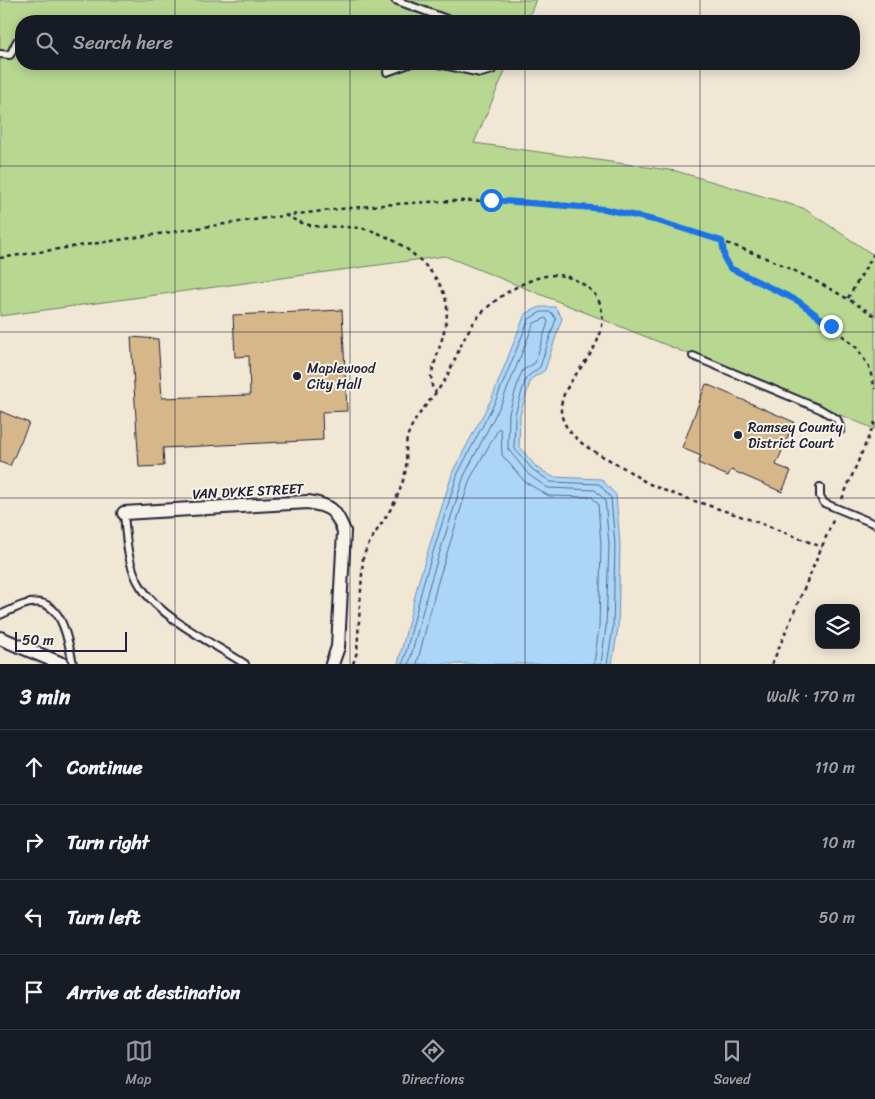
<!DOCTYPE html>
<html lang="en">
<head>
<meta charset="utf-8">
<style>
	body { margin:0; font-family:Sriracha,sans-serif; background:#20242c; color:#f1f3f6 }
	.controls { position:absolute; right:15px; bottom:15px; display:grid; overflow:hidden; border-radius:10px; box-shadow:0 2px 12px #0003 }
	.controls button { width:45px; height:45px; display:grid; place-items:center; padding:0; border:0; border-bottom:1px solid #363941; background:#171b24; color:#f1f3f6; font:25px sans-serif }
	.scale { position:absolute; left:15px; bottom:12px; width:112px; box-sizing:border-box; padding-left:5px; border:2px solid #22223b; border-top:0; font-size:14px; line-height:18px; white-space:nowrap; color:#22223b; -webkit-text-stroke:4px #f7f3e8; paint-order:stroke }
	.stop { position:absolute; width:15px; height:15px; margin:-11px; border:4px solid #1a73e8; border-radius:50%; background:#fff }
	.stop.end { background:#1a73e8; border-color:#fff; box-shadow:0 1px 5px #0008 }
	.list { margin:0; padding:0; list-style:none }
	h2 { display:flex; justify-content:space-between; align-items:center; height:65px; margin:0; padding:0 20px; font-size:21px }
	h2 small { font-size:16px; font-weight:400; color:#9ea1a6 }
	.list li { display:grid; grid-template-columns:32px 1fr auto; gap:15px; align-items:center; box-sizing:border-box; height:75px; padding:0 20px; border-top:1px solid #363941 }
	.list b { display:block; font-size:19px; white-space:nowrap }
	.list em { font-size:16px; font-style:normal; color:#9ea1a6 }
	.icon { flex:none; width:28px; height:28px; fill:none; stroke:currentColor; stroke-width:2; stroke-linecap:round; stroke-linejoin:round }
	.map { position:relative; flex:none; width:875px; height:664px; overflow:hidden }
	.search { position:absolute; background:#171b24; box-shadow:0 2px 12px #0003; left:15px; right:15px; top:15px; height:55px; display:flex; align-items:center; gap:12px; box-sizing:border-box; padding:0 18px; border-radius:20px; color:#9ea1a6; font-size:19px }
	.sheet { height:365px; background:#171b24 }
	nav { display:flex; justify-content:space-around; align-items:center; box-sizing:border-box; height:70px; border-top:1px solid #363941; background:#171b24; font-size:14px; color:#9ea1a6 }
	nav a { display:grid; justify-items:center; gap:2px }
	nav .on { color:#9495a2 }
	.map>svg:first-child { display:block }
</style>
</head>
<body>
<div class="map">
<svg width="875" height="664" viewBox="0 0 875 664">
	<rect width="100%" height="100%" fill="#f0e7d5"/>
	<filter id="ink" filterUnits="userSpaceOnUse"><feTurbulence type="fractalNoise" baseFrequency=".02" numOctaves="2"/><feDisplacementMap in="SourceGraphic" scale="10" xChannelSelector="R" yChannelSelector="G"/><feConvolveMatrix kernelMatrix="1 2 1 2 8 2 1 2 1" color-interpolation-filters="sRGB"/></filter>
	<g filter="url(#ink)">
		<polygon fill="#b8d891" stroke="#6d7d66" points="0,0 536,0 527,21 21,21 21,64 508,64 474,143 676,171 803,208 875,256 875,429 445,256 0,316"/>
		<polygon fill="#acd6f8" stroke="#758eac" points="540,307 555,307 562,318 545,370 531,379 520,415 519,446 536,467 553,477 601,479 616,495 620,544 618,628 612,664 398,664 419,580 453,471 492,398 525,314"/>
		<g fill="none" stroke-linecap="round" stroke-linejoin="round">
			<g stroke="#596a87" stroke-width="1">
				<polyline points="403,664 424,581 458,473 496,400 529,319 541,312 551,312 556,319 540,367 526,378 515,414 514,448 533,470 551,482 599,484 611,498 615,545 613,628 607,664"/>
				<polyline points="409,664 430,583 464,476 502,402 534,323 546,318 548,322 535,363 523,370 520,376 509,413 508,449 529,475 548,488 595,490 605,500 609,545 606,627 601,664"/>
				<polyline points="417,664 437,585 470,479 499,428 501,430 502,455 525,482 549,496 592,497 598,504 601,545 599,627 594,664"/>
			</g>
		</g>
		<g fill="#d6b78a" stroke="#22223b">
			<polygon points="342,310 347,411 322,412 323,440 163,448 164,466 139,467 131,337 158,339 162,398 250,395 249,356 235,357 233,315"/>
			<polygon points="706,384 794,422 776,465 791,471 782,492 731,470 728,476 698,463 701,456 682,448"/>
			<polygon points="0,411 29,423 10,466 0,462"/>
		</g>
		<g fill="none" stroke-linecap="round" stroke-linejoin="round">
			<defs>
				<g id="lane">
					<polyline points="395,0 452,21"/>
					<polyline points="0,54 10,55 17,41"/>
					<polyline points="439,64 481,73 492,70 494,64"/>
					<polyline points="387,72 409,64"/>
					<polyline points="693,356 820,409 837,419 841,430"/>
					<polyline points="820,487 820,496 824,503 875,524"/>
					<path d="M124,513c2,24 3,52 17,74 21,32 72,56 104,77"/>
					<path d="M0,615c9,-4 20,-10 30,-12 33,-6 38,39 43,61"/>
				</g>
				<g id="street">
					<path d="M124,513l184,-11c23,4 27,7 36,29l-6,116 -6,17"/>
					<polyline points="0,638 62,664"/>
				</g>
			</defs>
			<use href="#lane" stroke="#22223b" stroke-width="10"/>
			<use href="#street" stroke="#22223b" stroke-width="16"/>
			<g stroke="#22223b" stroke-width="2.5" stroke-dasharray="4 4" stroke-linecap="butt">
				<path d="M285,215c32,18 42,9 74,13 35,4 90,46 88,84 -1,21 -11,43 -16,64l1,10 4,6"/>
				<polyline points="722,241 725,260 730,268 798,301 831,326 857,348 869,367 875,389"/>
				<path d="M0,258c70,-11 140,-21 211,-32 130,-19 261,-36 392,-17 28,4 56,13 83,21 68,20 130,47 189,86"/>
				<polyline points="848,298 875,252"/>
				<polyline points="842,499 875,422"/>
				<path d="M353,664l4,-12 6,-94c7,-23 27,-42 36,-66 3,-7 6,-17 7,-24 1,-10 -1,-20 1,-30 6,-22 28,-41 39,-60 9,-17 15,-36 26,-53 15,-24 64,-56 92,-49 16,4 33,15 37,31 13,51 -63,80 -33,122 13,18 33,26 51,36 11,6 21,15 33,20 21,10 44,16 67,24 35,11 69,25 103,38"/>
				<polyline points="772,664 834,518"/>
			</g>
			<use href="#lane" stroke="#f7f3e8" stroke-width="6"/>
			<use href="#street" stroke="#f7f3e8" stroke-width="12"/>
		</g>
	</g>
	<g fill="none" stroke-linecap="round" stroke-linejoin="round" filter="url(#ink)">
		<polyline stroke="#1a73e8" stroke-width="6" points="491,200 605,209 658,221 722,241 725,260 730,268 798,301 831,326"/>
	</g>
	<path fill="none" stroke="#22223b" stroke-width="1" stroke-opacity="0.55" d="M175,0v21M350,0v21M525,0v21M700,0v21M175,64v600M350,64v600M525,64v600M700,64v600M0,166h875M0,332h875M0,498h875"/>
	<g fill="#22223b" stroke="#f7f3e8" stroke-width="2">
		<circle cx="297" cy="376" r="5"/>
		<circle cx="738" cy="435" r="5"/>
	</g>
	<g text-anchor="middle" stroke-width="4" stroke-linejoin="round" paint-order="stroke">
		<g font-size="14" fill="#22223b" stroke="#f7f3e8" text-anchor="start">
			<text x="307" y="373">Maplewood<tspan x="307" dy="16">City Hall</tspan></text>
			<text x="748" y="432">Ramsey County<tspan x="748" dy="16">District Court</tspan></text>
		</g>
		<g font-size="14" fill="#22223b" stroke="#f7f3e8">
			<text transform="translate(248 491) rotate(-3)" y="5">VAN DYKE STREET</text>
		</g>
	</g>
</svg>
<div class="controls">
<button><svg class="icon" aria-label="layers" viewBox="0 0 24 24"><path d="M12 4l9 5-9 5-9-5zM3 14l9 5 9-5"/></svg></button>
</div>
<div class="scale">50 m</div>
<div class="stop" style="left:491px;top:200px"></div>
<div class="stop end" style="left:831px;top:326px"></div>
<div class="search"><svg class="icon" aria-label="search" viewBox="0 0 24 24"><circle cx="10" cy="10" r="6"/><path d="M15 15l6 6"/></svg>Search here</div>
</div>
<section class="sheet">
<h2>3 min<small>Walk · 170 m</small></h2>
<ul class="list">
<li><svg class="icon" aria-label="ahead" viewBox="0 0 24 24"><path d="M12 20V5M6 11l6-6 6 6"/></svg><div><b>Continue</b></div><em>110 m</em></li>
<li><svg class="icon" aria-label="right" viewBox="0 0 24 24"><path d="M7 20v-9h11M14 6l5 5-5 5"/></svg><div><b>Turn right</b></div><em>10 m</em></li>
<li><svg class="icon" aria-label="left" viewBox="0 0 24 24"><path d="M17 20v-9H6M10 6l-5 5 5 5"/></svg><div><b>Turn left</b></div><em>50 m</em></li>
<li><svg class="icon" aria-label="arrive" viewBox="0 0 24 24"><path d="M6 21V4h12l-3 4 3 4H6"/></svg><div><b>Arrive at destination</b></div></li>
</ul>
</section>
<nav>
<a class="on"><svg class="icon" aria-label="map" viewBox="0 0 24 24"><path d="M3 6l6-2 6 2 6-2v14l-6 2-6-2-6 2zM9 4v14M15 6v14"/></svg>Map</a>
<a><svg class="icon" aria-label="directions" viewBox="0 0 24 24"><path d="M12 3l9 9-9 9-9-9zM9 14v-3h6M13 9l2 2-2 2"/></svg>Directions</a>
<a><svg class="icon" aria-label="saved" viewBox="0 0 24 24"><path d="M7 4h10v16l-5-4-5 4z"/></svg>Saved</a>
</nav>
</body>
</html>
